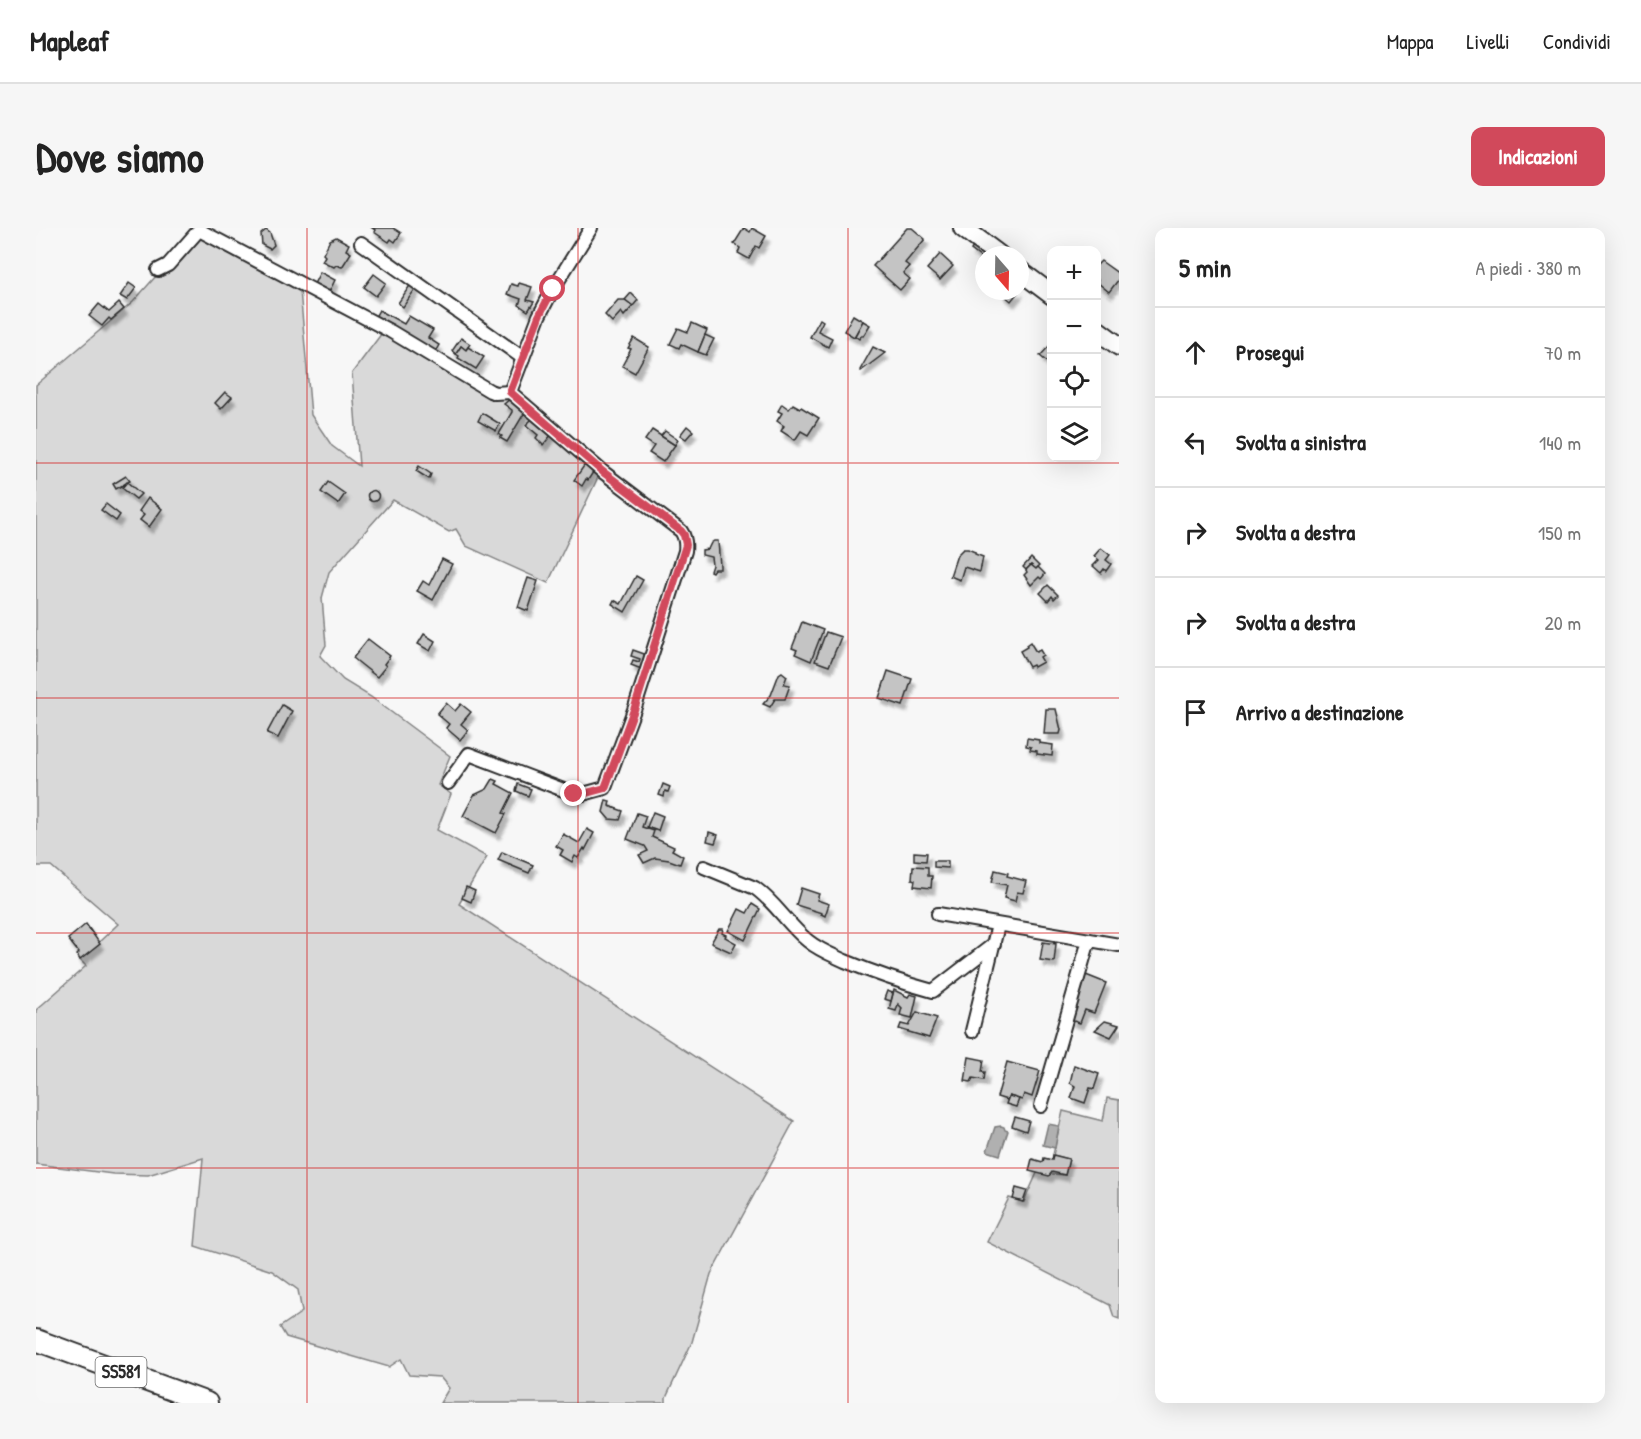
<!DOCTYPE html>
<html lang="it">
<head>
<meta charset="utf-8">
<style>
	body { margin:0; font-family:"Patrick Hand",sans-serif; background:#f6f6f6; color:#222 }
	.controls { position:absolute; right:18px; top:18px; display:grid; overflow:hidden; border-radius:12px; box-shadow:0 6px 24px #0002 }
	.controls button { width:54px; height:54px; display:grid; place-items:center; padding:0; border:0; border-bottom:2px solid #e0e0e0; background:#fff; color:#222; font:30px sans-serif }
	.compass { position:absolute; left:939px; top:18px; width:54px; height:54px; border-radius:50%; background:#fff; box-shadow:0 6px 24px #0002; rotate:160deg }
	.stop { position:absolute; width:18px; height:18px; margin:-14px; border:4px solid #d1495b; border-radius:50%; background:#fff }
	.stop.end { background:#d1495b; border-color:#fff; box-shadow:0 2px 6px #0008 }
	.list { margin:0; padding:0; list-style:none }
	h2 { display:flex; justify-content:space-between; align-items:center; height:78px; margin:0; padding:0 24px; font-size:26px }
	h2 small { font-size:20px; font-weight:400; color:#767676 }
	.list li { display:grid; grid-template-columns:39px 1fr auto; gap:18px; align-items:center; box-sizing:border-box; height:90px; padding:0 24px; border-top:2px solid #e0e0e0 }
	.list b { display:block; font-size:22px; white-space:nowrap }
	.list em { font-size:20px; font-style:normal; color:#767676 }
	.icon { flex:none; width:33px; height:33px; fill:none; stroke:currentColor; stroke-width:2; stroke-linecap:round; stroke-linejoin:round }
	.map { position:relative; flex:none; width:1083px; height:1175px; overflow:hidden; border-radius:12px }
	header { display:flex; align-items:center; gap:36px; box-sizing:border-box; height:84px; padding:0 30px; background:#fff; border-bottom:2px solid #e0e0e0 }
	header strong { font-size:28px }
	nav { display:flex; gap:33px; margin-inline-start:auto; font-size:21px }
	.intro { display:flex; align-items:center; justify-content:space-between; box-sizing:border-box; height:144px; padding:0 36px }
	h1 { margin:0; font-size:42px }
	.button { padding:15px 27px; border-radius:12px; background:#d1495b; color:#fff; font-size:21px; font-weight:700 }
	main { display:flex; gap:36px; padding:0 36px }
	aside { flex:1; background:#fff; border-radius:12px; box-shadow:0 6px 24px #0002 }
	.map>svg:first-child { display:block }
</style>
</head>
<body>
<header>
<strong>Mapleaf</strong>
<nav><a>Mappa</a><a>Livelli</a><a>Condividi</a></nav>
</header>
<div class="intro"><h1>Dove siamo</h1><a class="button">Indicazioni</a></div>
<main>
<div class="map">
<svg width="1083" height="1175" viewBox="0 0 1083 1175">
	<defs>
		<filter id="shadow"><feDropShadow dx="3.5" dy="6" stdDeviation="1.5" flood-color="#0004"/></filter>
	</defs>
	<rect width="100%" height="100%" fill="#f7f7f7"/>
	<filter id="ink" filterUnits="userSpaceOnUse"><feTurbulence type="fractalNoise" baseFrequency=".0167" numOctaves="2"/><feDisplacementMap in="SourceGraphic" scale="12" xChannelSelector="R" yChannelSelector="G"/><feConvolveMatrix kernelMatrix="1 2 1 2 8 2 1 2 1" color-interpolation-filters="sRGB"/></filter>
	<g filter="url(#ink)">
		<g fill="#d9d9d9" stroke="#828282" stroke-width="1.5">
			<polygon points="171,4 263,51 275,187 296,218 323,238 316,145 346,105 474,168 564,245 512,355 430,318 420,301 413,304 357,272 293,344 286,370 290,417 284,428 307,452 335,469 414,528 402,557 415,566 401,602 451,629 423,676 758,893 675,1046 656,1114 630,1170 630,1175 404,1175 413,1160 404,1149 373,1147 365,1131 353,1139 250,1109 244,1099 266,1084 262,1062 236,1043 159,1018 167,930 112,947 77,946 0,936 0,782 50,738 44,732 82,696 15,638 0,638 0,157 97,74 153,11"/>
			<polygon points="1071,870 1083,872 1083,1091 1078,1089 1074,1077 951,1014 973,970 988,974 1001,945 1029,947 1033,931 1017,927 1027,883 1067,893"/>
		</g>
		<g fill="#b0b0b0" stroke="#7b7b7b" stroke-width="1.5">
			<polygon points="1012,896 1023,898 1019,920 1007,917"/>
			<polygon points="965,898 968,899 969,902 972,903 964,927 951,923 959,899"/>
		</g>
		<g fill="#c4c4c4" stroke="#2b2b2b" stroke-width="1.5" filter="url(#shadow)">
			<polygon points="336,0 357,0 365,5 359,14 355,11 353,14 338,4 339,2"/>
			<polygon points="708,0 714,4 716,0 730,8 723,20 720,18 713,31 702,25 704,20 698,16"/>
			<polygon points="871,0 876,0 889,11 869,35 873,38 867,45 874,51 864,62 837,38"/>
			<polygon points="230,2 234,5 238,17 234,21 226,17 225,6"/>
			<polygon points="300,9 313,16 310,22 315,25 306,39 300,37 298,39 286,33 289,28 287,26 294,12"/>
			<polygon points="939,16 948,27 948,32 935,22"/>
			<polygon points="904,26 917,38 904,52 891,41"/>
			<polygon points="1065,33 1083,46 1083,51 1073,64 1061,54 1062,52 1060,50 1060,38"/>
			<polygon points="284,44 299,52 293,64 278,56"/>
			<polygon points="338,46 350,55 340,68 328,59"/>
			<polygon points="93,55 100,60 91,72 84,68"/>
			<polygon points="483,55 496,59 491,72 498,74 492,83 483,77 485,71 471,66 475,56 482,58"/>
			<polygon points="375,56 380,60 367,79 362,75"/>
			<polygon points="966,63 983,63 975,73 967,66 968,65"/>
			<polygon points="595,65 602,72 597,78 589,72"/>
			<polygon points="582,72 589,72 597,78 588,88 585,84 576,94 569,87"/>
			<polygon points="83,75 88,81 75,92 73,90 66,98 53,88 63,76 73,84"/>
			<polygon points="343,82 368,96 373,88 397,102 392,110 403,117 399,124 339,89"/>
			<polygon points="817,87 827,93 818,109 808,103"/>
			<polygon points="784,91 787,93 782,103 796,110 792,119 774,109"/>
			<polygon points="827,93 834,97 827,108 826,107 823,111 819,108"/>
			<polygon points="656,95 671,102 662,124 645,116 643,120 634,116 642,100 652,104"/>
			<polygon points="669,107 678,111 670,127 662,124"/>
			<polygon points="425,110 434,116 430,122 425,118 420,126 416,123"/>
			<polygon points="598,110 613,119 599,145 586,138 595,121 592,120"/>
			<polygon points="1015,116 1016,117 1016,138 1004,128"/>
			<polygon points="425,118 430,122 432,119 448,129 440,141 422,130 423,128 420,126"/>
			<polygon points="837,119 849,125 825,143 824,142"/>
			<polygon points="189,164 196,169 185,181 179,175"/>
			<polygon points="474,171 489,184 471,214 464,210 466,208 463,206 476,184 476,182 468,176"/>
			<polygon points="746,176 753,181 757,176 764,180 765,179 783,190 772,207 765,203 759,212 745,203 748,198 741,193 746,185 742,183"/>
			<polygon points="446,185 464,196 460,203 442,193"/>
			<polygon points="497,190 516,206 507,217 500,210 502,207 490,197"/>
			<polygon points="651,198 657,203 650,211 644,207"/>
			<polygon points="616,202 639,217 627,234 613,225 618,218 609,212"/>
			<polygon points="629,203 642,212 639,217 625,208"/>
			<polygon points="550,235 559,241 552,252 550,251 546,258 538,252"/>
			<polygon points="383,238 395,246 393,251 380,243"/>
			<polygon points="90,248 94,253 80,261 77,256"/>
			<polygon points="91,254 105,266 100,271 86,260"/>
			<polygon points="292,254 309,266 302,276 285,264"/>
			<circle cx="337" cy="268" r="5.5"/>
			<polygon points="112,270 126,281 113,299 104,292 108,287 103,283"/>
			<polygon points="70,276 84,287 80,293 65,282"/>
			<polygon points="678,313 682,313 684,338 684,341 678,341 676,344 674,343 676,337 675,329 666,327 666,322 672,321 675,315"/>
			<polygon points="1065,320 1074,327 1070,332 1075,336 1070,343 1068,341 1065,345 1057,338 1063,332 1058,328"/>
			<polygon points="927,321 932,321 939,324 939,326 947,329 944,344 928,339 924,352 914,348 921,327"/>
			<polygon points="995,330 1003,338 1000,341 995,337 990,342 987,339"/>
			<polygon points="406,331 416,336 397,372 381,363 387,353 393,357"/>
			<polygon points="995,337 1000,341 1002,339 1009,346 1005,351 1003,349 995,357 988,347 991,344 990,342"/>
			<polygon points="600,348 607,352 589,384 576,376 578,372 585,376"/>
			<polygon points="492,350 502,353 492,383 482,379"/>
			<polygon points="1012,357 1022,367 1018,371 1016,368 1012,373 1004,365"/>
			<polygon points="766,394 787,402 775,433 759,426 761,422 756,420"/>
			<polygon points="790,404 805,409 793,438 779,433"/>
			<polygon points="388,406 399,413 394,423 382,416"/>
			<polygon points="332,411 354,428 348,436 350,438 341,449 317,430"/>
			<polygon points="994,414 1000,424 1004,422 1007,427 1004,429 1007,434 998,439 997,437 993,439 984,423 991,419 990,417"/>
			<polygon points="597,422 614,428 608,442 595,437 597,432 603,434 604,431 595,428"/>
			<polygon points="852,443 876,451 867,478 843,470"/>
			<polygon points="746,444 751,448 748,456 754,457 749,471 739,471 734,479 727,476 735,467 743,446"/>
			<polygon points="410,475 419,483 425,476 435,484 425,496 432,502 424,512 410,500 413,496 401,486"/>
			<polygon points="246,477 256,483 242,510 231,505"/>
			<polygon points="1010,481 1020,481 1025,502 1024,506 1008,506"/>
			<polygon points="991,510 1003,512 1003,515 1017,517 1016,528 1001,526 1001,523 994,522 995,519 990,518"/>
			<polygon points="457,551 462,553 460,556 477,565 467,585 470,586 460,605 427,588 438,567 451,561"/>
			<polygon points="482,556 495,561 492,568 480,563"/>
			<polygon points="627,556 634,559 632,564 629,563 628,569 623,567"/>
			<polygon points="570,572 574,573 573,578 587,583 584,592 573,591 567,584"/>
			<polygon points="617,584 627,588 622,603 611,599"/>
			<polygon points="601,585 610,588 606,599 618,603 616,609 638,619 636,622 647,628 644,636 633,632 619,630 608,635 603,627 612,623 609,618 591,611"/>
			<polygon points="551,601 558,605 549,622 548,620 542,630 539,628 536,634 524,627 527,622 520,618 527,606 543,615"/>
			<polygon points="673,604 682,607 679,615 671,613"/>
			<polygon points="466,624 497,637 493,645 462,632"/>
			<polygon points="878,624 891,625 890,633 878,632"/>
			<polygon points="898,633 912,633 912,640 898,639"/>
			<polygon points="877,638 892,639 892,648 896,648 895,660 878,658 879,652 876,651"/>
			<polygon points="959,642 972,645 971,648 990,653 987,665 981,664 979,673 968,670 971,657 956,654"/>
			<polygon points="430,659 439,663 435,674 426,670"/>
			<polygon points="765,660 783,666 781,672 793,676 789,688 785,686 786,685 760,677"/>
			<polygon points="716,676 724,681 709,712 692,703 703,681 711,685"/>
			<polygon points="50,696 64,716 44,732 41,727 43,725 32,711"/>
			<polygon points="683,701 687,701 686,705 690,707 689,709 700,715 695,724 675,715"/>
			<polygon points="1007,714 1020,716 1018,734 1004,732"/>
			<polygon points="1050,747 1070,755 1058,785 1049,782 1044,795 1034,792"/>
			<polygon points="858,762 872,769 874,766 881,768 876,790 864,787 866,780 862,776 860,783 853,781"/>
			<polygon points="851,763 857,765 855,773 848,771"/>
			<polygon points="881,784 901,790 893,810 863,801 865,796 873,798"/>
			<polygon points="1069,793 1083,797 1075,809 1059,802"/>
			<polygon points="933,829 948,832 946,844 949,844 948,852 937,850 935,854 929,853"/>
			<polygon points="971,834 1004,843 996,869 988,866 986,872 973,868 971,872 961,869"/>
			<polygon points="1038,837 1063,846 1058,861 1054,860 1049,875 1035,870 1039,858 1034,855"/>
			<polygon points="973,868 983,871 980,879 970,876"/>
			<polygon points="979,889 993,893 990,903 976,898"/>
			<polygon points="1017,927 1033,931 1029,947 1016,944 1013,948 993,943 996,931 1007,934 1008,930 1016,932"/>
			<polygon points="980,960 991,963 987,974 977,971"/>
		</g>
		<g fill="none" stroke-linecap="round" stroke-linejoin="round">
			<defs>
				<g id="street">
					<polyline points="325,15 487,130"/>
					<polyline points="122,42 132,37 163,2 354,103 454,163 459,165 474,164"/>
					<path d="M412,555l21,-29 105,40h9l22,-6 30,-81 50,-156c1,-8 0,-14 -4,-20l-78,-59 -93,-80 29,-76 14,-27 38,-61"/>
					<path d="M668,639l51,21c21,15 33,37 53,53 11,9 24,14 37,20 29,12 58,22 88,30l61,-47"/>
					<polyline points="902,686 1083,717"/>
					<polyline points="936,803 962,697"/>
					<polyline points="1005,878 1053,712"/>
				</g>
				<g id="secondary">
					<polyline points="927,0 963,27"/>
					<polyline points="984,43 1016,67"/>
					<polyline points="1060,101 1083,118"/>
				</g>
				<polyline id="primary" points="0,1112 171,1175"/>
			</defs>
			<use href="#street" stroke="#2b2b2b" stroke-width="16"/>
			<use href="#secondary" stroke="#2b2b2b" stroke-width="22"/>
			<use href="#primary" stroke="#2b2b2b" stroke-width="24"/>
			<use href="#street" stroke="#fff" stroke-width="12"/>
			<use href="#secondary" stroke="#fff" stroke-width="18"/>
			<use href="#primary" stroke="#fff" stroke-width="20"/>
		</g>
	</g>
	<g fill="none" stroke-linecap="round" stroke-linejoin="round" filter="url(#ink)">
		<polyline stroke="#d1495b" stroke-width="8" points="517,61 503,88 474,164 567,244 645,303 648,307 650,317 599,479 569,560 547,566 538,566"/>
	</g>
	<path fill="none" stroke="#d62828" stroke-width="1.5" stroke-opacity="0.55" d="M271,0v1175M542,0v1175M812,0v1175M0,235h1083M0,470h1083M0,705h1083M0,940h1083"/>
	<g text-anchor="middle" stroke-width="5" stroke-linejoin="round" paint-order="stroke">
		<rect fill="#fff" stroke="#6b6b6b" stroke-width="1.5" x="59.5" y="1129" width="51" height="30" rx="4.5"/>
		<g font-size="18" font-weight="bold" fill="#2b2b2b">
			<text x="85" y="1150">SS581</text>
		</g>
	</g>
</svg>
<div class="controls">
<button>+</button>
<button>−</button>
<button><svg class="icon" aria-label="locate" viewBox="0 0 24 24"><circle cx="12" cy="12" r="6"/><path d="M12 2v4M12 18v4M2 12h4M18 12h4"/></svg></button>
<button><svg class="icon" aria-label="layers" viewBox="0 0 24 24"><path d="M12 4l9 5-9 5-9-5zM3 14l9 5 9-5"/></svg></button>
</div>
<svg class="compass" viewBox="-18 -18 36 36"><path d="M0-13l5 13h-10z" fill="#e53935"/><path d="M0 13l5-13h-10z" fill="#767676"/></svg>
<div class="stop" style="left:517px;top:61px"></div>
<div class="stop end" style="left:538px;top:566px"></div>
</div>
<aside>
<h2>5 min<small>A piedi · 380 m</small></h2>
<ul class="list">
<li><svg class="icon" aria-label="ahead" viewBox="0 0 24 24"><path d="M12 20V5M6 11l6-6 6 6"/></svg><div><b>Prosegui</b></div><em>70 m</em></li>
<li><svg class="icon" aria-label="left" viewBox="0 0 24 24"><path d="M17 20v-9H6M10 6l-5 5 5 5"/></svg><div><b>Svolta a sinistra</b></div><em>140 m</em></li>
<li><svg class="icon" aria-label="right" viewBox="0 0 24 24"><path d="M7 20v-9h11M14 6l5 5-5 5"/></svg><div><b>Svolta a destra</b></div><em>150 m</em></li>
<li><svg class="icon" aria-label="right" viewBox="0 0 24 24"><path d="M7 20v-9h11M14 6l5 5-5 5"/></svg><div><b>Svolta a destra</b></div><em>20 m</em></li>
<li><svg class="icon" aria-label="arrive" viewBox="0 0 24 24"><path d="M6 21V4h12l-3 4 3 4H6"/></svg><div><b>Arrivo a destinazione</b></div></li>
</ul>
</aside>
</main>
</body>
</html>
